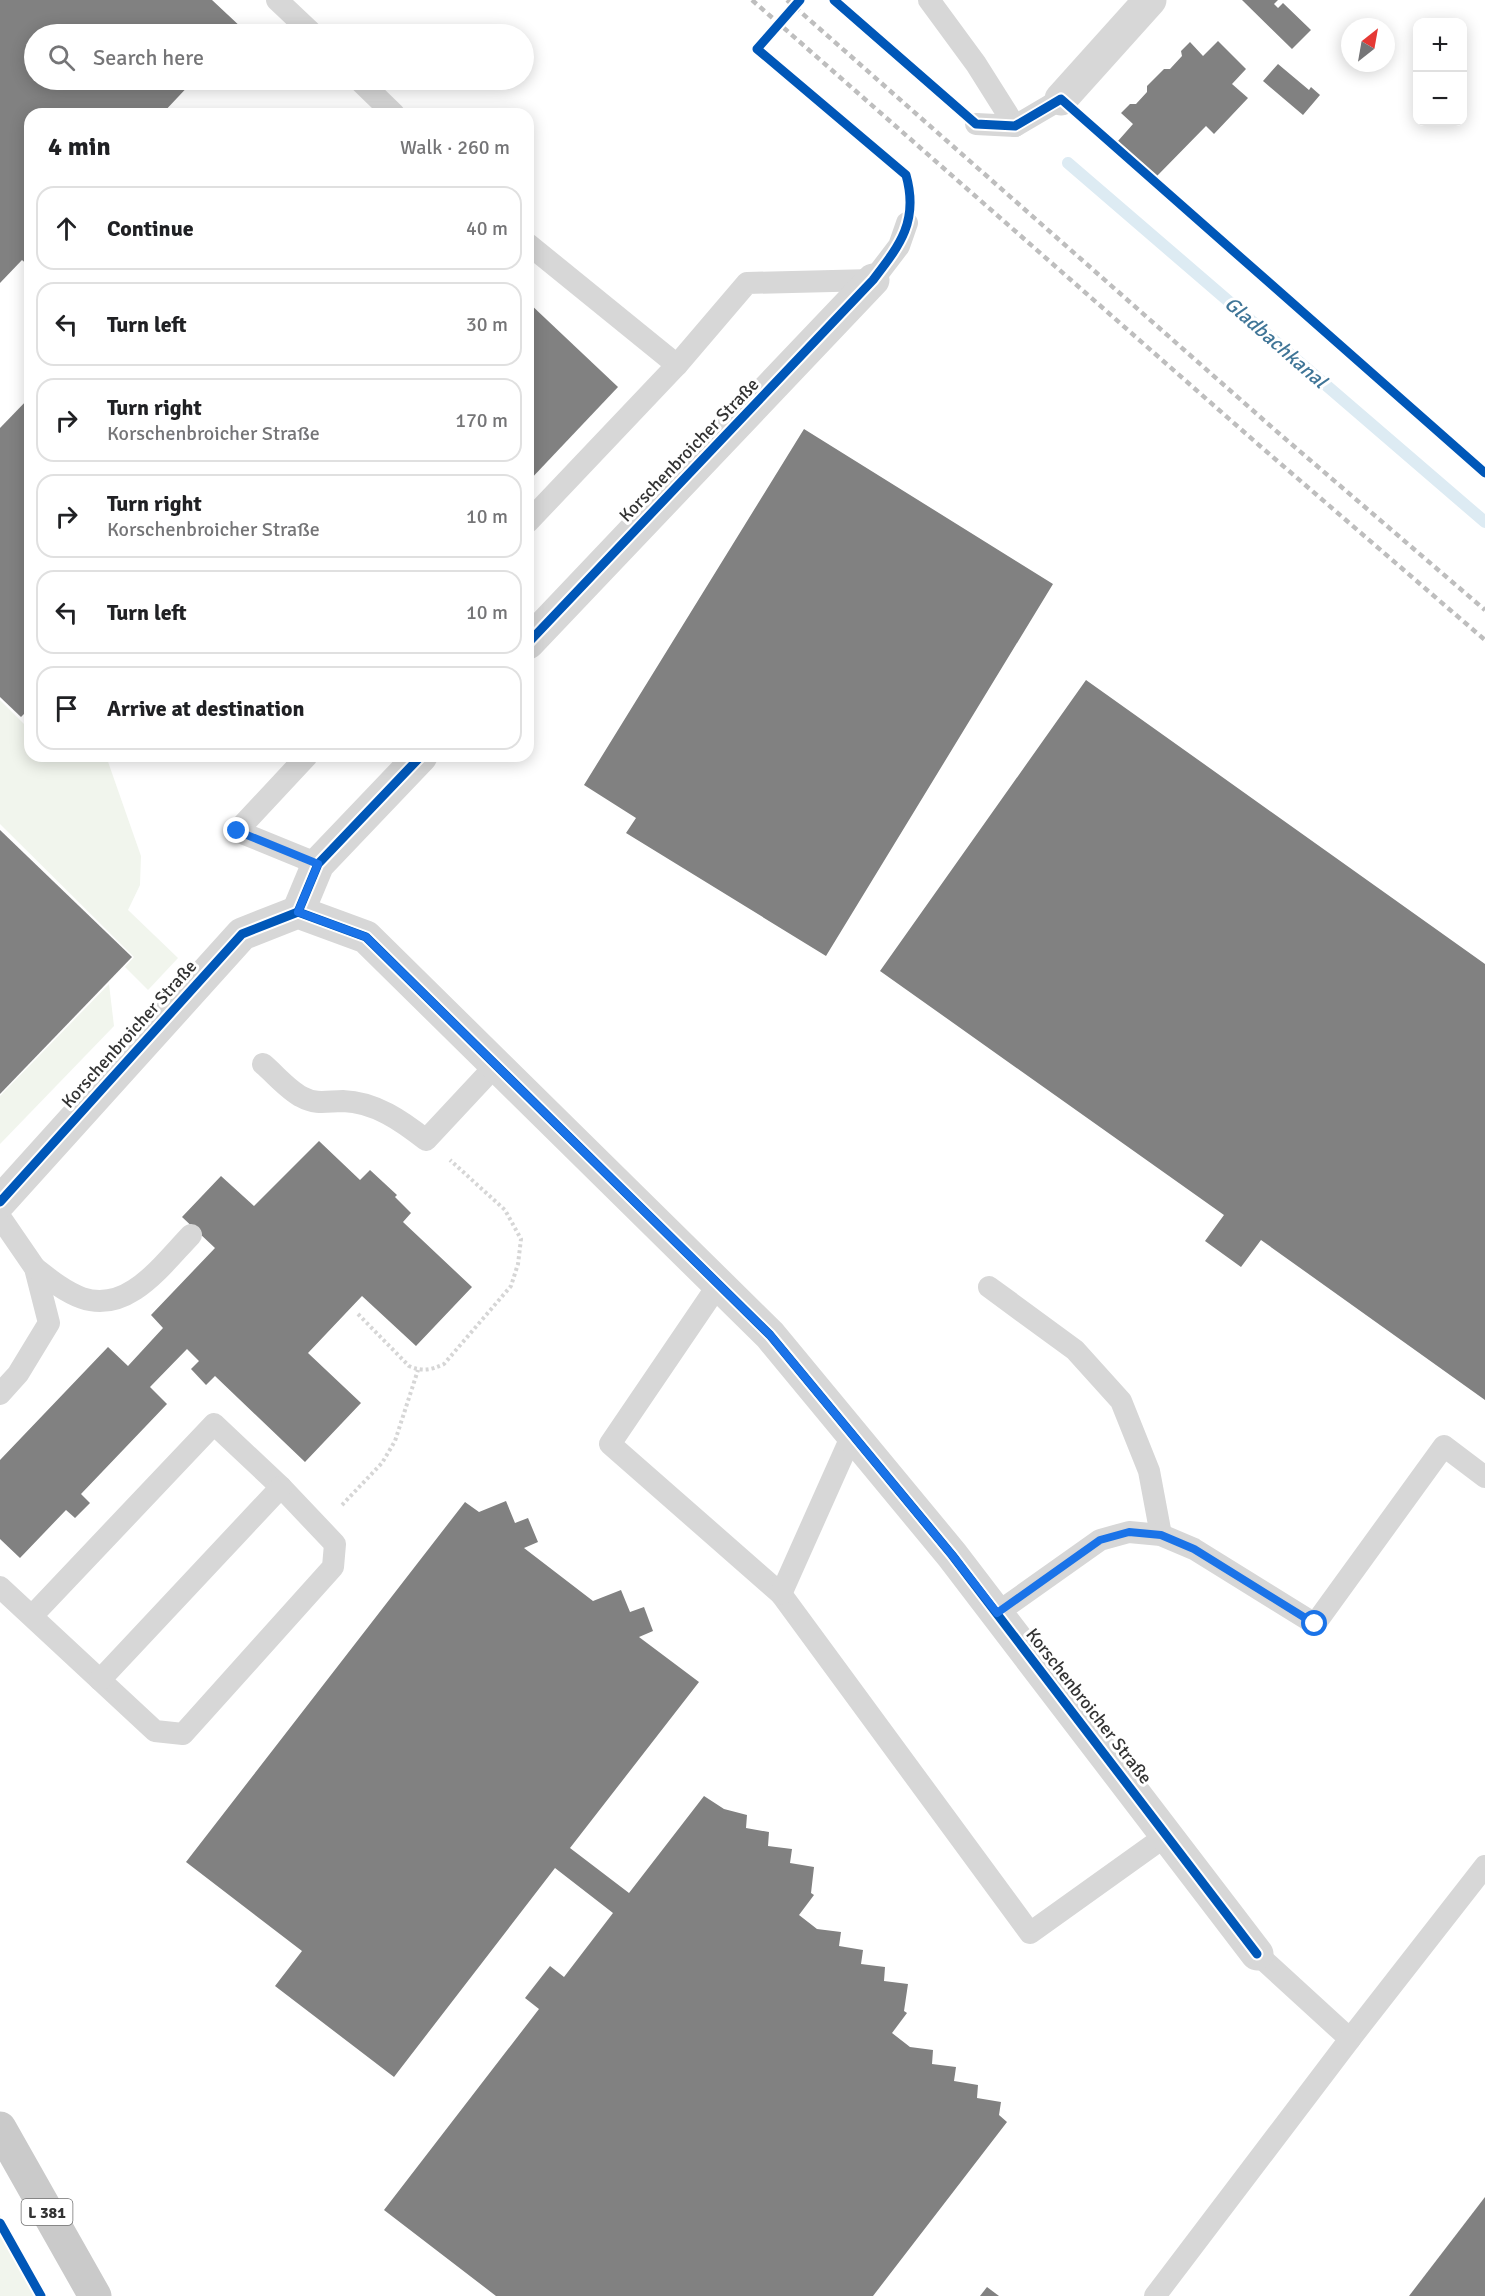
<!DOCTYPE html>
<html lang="en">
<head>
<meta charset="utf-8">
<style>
	body { margin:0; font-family:Signika,sans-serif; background:#f2f2f2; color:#202124 }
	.controls { position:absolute; right:18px; top:18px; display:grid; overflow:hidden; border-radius:12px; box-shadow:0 3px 15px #0003 }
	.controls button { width:54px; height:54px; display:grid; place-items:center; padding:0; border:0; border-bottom:2px solid #e0e0e0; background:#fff; color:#202124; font:30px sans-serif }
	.compass { position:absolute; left:1341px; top:18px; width:54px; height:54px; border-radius:50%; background:#fff; box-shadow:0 3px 15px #0003; rotate:31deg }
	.stop { position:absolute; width:18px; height:18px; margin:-14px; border:4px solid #1a73e8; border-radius:50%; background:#fff }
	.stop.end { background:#1a73e8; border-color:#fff; box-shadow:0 2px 6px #0008 }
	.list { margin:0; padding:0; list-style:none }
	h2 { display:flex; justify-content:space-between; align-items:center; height:78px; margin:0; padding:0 24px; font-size:26px }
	h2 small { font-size:20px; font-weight:400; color:#757577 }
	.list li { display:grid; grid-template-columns:39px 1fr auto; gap:18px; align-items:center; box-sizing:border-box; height:84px; margin:0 12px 12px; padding:0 12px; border:2px solid #e0e0e0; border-radius:18px }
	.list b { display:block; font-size:22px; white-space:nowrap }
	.list p { margin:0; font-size:20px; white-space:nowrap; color:#757577 }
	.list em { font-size:20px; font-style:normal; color:#757577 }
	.icon { flex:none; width:33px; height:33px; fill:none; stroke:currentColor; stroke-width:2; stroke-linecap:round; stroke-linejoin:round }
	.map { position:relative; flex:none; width:1485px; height:2296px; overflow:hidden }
	.search { position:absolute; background:#fff; box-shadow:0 3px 15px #0003; left:24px; top:24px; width:510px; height:66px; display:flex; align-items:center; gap:15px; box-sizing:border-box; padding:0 21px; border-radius:33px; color:#757577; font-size:22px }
	.panel { position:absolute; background:#fff; box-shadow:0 3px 15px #0003; left:24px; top:108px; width:510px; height:654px; border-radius:18px }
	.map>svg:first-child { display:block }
</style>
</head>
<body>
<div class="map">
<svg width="1485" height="2296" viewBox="0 0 1485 2296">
	<rect width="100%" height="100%" fill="#fff"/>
	<g fill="#f1f5ed">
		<polygon points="0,700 25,725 30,720 30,756 106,756 141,856 140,885 128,910 178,958 148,990 125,967 134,957 0,824"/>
		<polygon points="109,984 114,1026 0,1144 0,1096"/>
		<polygon points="0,2215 48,2296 0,2296"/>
	</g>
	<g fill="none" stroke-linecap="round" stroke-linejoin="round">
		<polyline stroke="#ddebf3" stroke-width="12" points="1068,163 1485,522"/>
	</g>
	<g fill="#818181">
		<polygon points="0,0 212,0 243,29 237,34 34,34 34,80 194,80 162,114 30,114 30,267 22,260 0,283"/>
		<polygon points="1242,0 1278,0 1274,4 1278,8 1283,3 1311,30 1292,49"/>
		<polygon points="1218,41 1246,69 1232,84 1248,98 1214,134 1206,126 1157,176 1118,141 1133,124 1121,113 1130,104 1136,104 1147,92 1147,86 1164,69 1170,69 1182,56 1181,51 1190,42 1203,56"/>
		<polygon points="1278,64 1309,90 1311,87 1320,95 1303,115 1263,81"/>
		<polygon points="528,302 618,387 528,482"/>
		<polygon points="30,397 30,708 21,717 0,697 0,428"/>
		<polygon points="804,429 1053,584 826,956 626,833 636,818 584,785"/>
		<polygon points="1086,680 1485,964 1485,1400 1261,1240 1241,1267 1205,1241 1224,1215 880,971"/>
		<polygon points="0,830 132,957 0,1094"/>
		<polygon points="319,1141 360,1180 370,1170 397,1195 395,1197 411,1213 403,1222 472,1287 416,1346 362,1296 308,1353 361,1403 305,1462 215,1376 206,1385 191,1369 199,1361 187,1349 150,1387 167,1404 81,1494 90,1503 75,1518 66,1510 20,1558 0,1539 0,1460 108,1347 128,1366 163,1328 151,1315 215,1248 182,1217 221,1176 254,1206"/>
		<polygon points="506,1501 515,1523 528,1518 538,1542 524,1548 593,1601 621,1590 630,1612 644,1607 653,1631 639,1637 699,1682 570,1848 629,1893 704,1796 724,1809 747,1815 746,1828 769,1832 768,1846 792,1849 790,1863 814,1867 811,1893 814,1895 799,1915 817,1929 841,1932 839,1946 863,1950 861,1964 885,1967 884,1981 908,1984 904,2011 907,2013 892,2033 910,2047 933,2050 932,2064 956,2067 954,2081 978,2085 977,2098 1001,2102 999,2115 1007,2122 873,2296 496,2296 384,2210 539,2009 525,1998 550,1966 564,1977 613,1913 555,1868 394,2077 275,1986 302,1951 186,1862 465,1502 479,1512"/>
		<polygon points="1485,2197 1485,2296 1409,2296"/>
		<polygon points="987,2287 999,2296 980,2296"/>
	</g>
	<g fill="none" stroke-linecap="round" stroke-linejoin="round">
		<g stroke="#d6d6d6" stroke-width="4" stroke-dasharray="3 3" stroke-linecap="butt">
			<path d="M358,1314l51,52c13,6 22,4 35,-2l67,-78 7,-22 3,-25 -16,-29 -55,-50"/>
			<polyline points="342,1505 382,1463 395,1441 418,1370"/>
		</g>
		<g stroke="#d7d7d7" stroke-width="22">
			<polyline points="277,0 313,34"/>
			<polyline points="929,0 976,64 1015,126"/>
			<polyline points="359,80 394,114"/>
			<polyline points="976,124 1015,126 1061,99"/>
			<polyline points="528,244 677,365 528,522"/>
			<polyline points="677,365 747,283 873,280 899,246 907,223"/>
			<polyline points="307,756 237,831 318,864"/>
			<path d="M263,1064c12,10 25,26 39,33 14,8 26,4 41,4 32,1 59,20 83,39l70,-75"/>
			<polyline points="0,1217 35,1268 49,1323 18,1374 0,1394"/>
			<path d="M35,1268c14,11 30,24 47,30 46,16 80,-33 109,-63"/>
			<polyline points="718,1285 610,1444 781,1594 1030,1933 1167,1835"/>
			<polyline points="989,1287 1075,1350 1121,1401 1149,1471 1161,1535"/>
			<polyline points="0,1587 155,1731 183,1734 333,1567 335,1544 281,1487 214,1424 32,1616"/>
			<polyline points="781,1594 852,1435"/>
			<polyline points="997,1613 1100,1540 1129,1532 1161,1535 1194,1549 1315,1624 1444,1446 1485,1477"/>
			<polyline points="100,1680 281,1487"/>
			<polyline points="1257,1954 1350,2039 1485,1866"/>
			<polyline points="1155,2296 1350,2039"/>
		</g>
		<g stroke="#d7d7d7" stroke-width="33">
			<polyline points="1061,99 1150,0"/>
			<polyline points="528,643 873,280"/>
			<polyline points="298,912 318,864 421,756"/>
			<polyline points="0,1202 242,934 298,912 366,937 770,1335 952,1555 1257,1954"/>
		</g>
		<polyline stroke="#cacaca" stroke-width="33" points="0,2128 95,2296"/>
		<g stroke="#bebebe" stroke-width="4.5" stroke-dasharray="6 4.5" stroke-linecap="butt">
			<polyline points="752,0 1260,446 1485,640"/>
			<polyline points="787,0 1275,430 1485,610"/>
		</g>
		<defs>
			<g id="cycleway">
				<polyline points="834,0 976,124 1015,126 1061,99 1485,473"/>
				<path d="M528,643l345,-363c27,-35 46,-59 33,-105l-149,-126 43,-49"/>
				<polyline points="298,912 318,864 421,756"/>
				<polyline points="0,1202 242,934 298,912 366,937 770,1335 952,1555 1257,1954"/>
				<polyline points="0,2223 41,2296"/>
			</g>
		</defs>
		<use href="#cycleway" stroke="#fff" stroke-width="13"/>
		<use href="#cycleway" stroke="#0057b8" stroke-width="9"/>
	</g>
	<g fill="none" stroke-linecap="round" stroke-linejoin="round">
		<polyline stroke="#1a73e8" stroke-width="8" points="237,831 318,864 298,912 366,937 770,1335 952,1555 997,1613 1100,1540 1129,1532 1161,1535 1194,1549 1315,1624"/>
	</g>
	<g text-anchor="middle" stroke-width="6" stroke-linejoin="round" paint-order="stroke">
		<rect fill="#fff" stroke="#707070" stroke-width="1.5" x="21.5" y="2199" width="51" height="26" rx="4.5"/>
		<g font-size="16" font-weight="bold" fill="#333">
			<text x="47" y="2218">L 381</text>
		</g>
		<g font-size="18" fill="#333" stroke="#fff">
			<text transform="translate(689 450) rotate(-46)" y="6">Korschenbroicher Straße</text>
			<text transform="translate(129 1034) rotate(-48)" y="6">Korschenbroicher Straße</text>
			<text transform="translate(1089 1706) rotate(52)" y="6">Korschenbroicher Straße</text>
		</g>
		<g font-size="20" font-style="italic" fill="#3f7597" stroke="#fff">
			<text transform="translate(1276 342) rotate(41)" y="7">Gladbachkanal</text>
		</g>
	</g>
</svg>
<div class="controls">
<button>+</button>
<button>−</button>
</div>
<svg class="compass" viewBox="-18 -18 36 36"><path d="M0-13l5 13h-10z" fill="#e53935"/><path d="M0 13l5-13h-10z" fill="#757577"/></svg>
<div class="stop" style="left:1315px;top:1624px"></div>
<div class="stop end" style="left:237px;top:831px"></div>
<div class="search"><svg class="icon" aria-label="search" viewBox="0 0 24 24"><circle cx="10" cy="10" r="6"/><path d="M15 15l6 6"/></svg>Search here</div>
<section class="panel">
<h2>4 min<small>Walk · 260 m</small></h2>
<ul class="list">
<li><svg class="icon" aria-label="ahead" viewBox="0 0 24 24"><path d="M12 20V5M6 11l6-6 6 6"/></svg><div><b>Continue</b></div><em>40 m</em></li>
<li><svg class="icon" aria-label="left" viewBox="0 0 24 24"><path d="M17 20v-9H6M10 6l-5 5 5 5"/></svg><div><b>Turn left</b></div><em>30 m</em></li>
<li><svg class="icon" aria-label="right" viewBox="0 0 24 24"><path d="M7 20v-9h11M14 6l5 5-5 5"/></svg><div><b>Turn right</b><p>Korschenbroicher Straße</p></div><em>170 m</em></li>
<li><svg class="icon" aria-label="right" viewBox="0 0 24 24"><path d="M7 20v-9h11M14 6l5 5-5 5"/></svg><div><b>Turn right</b><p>Korschenbroicher Straße</p></div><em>10 m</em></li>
<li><svg class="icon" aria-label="left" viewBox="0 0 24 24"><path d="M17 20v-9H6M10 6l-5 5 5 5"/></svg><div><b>Turn left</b></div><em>10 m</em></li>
<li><svg class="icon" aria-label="arrive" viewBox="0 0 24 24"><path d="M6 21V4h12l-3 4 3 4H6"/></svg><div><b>Arrive at destination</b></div></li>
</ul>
</section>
</div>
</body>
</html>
